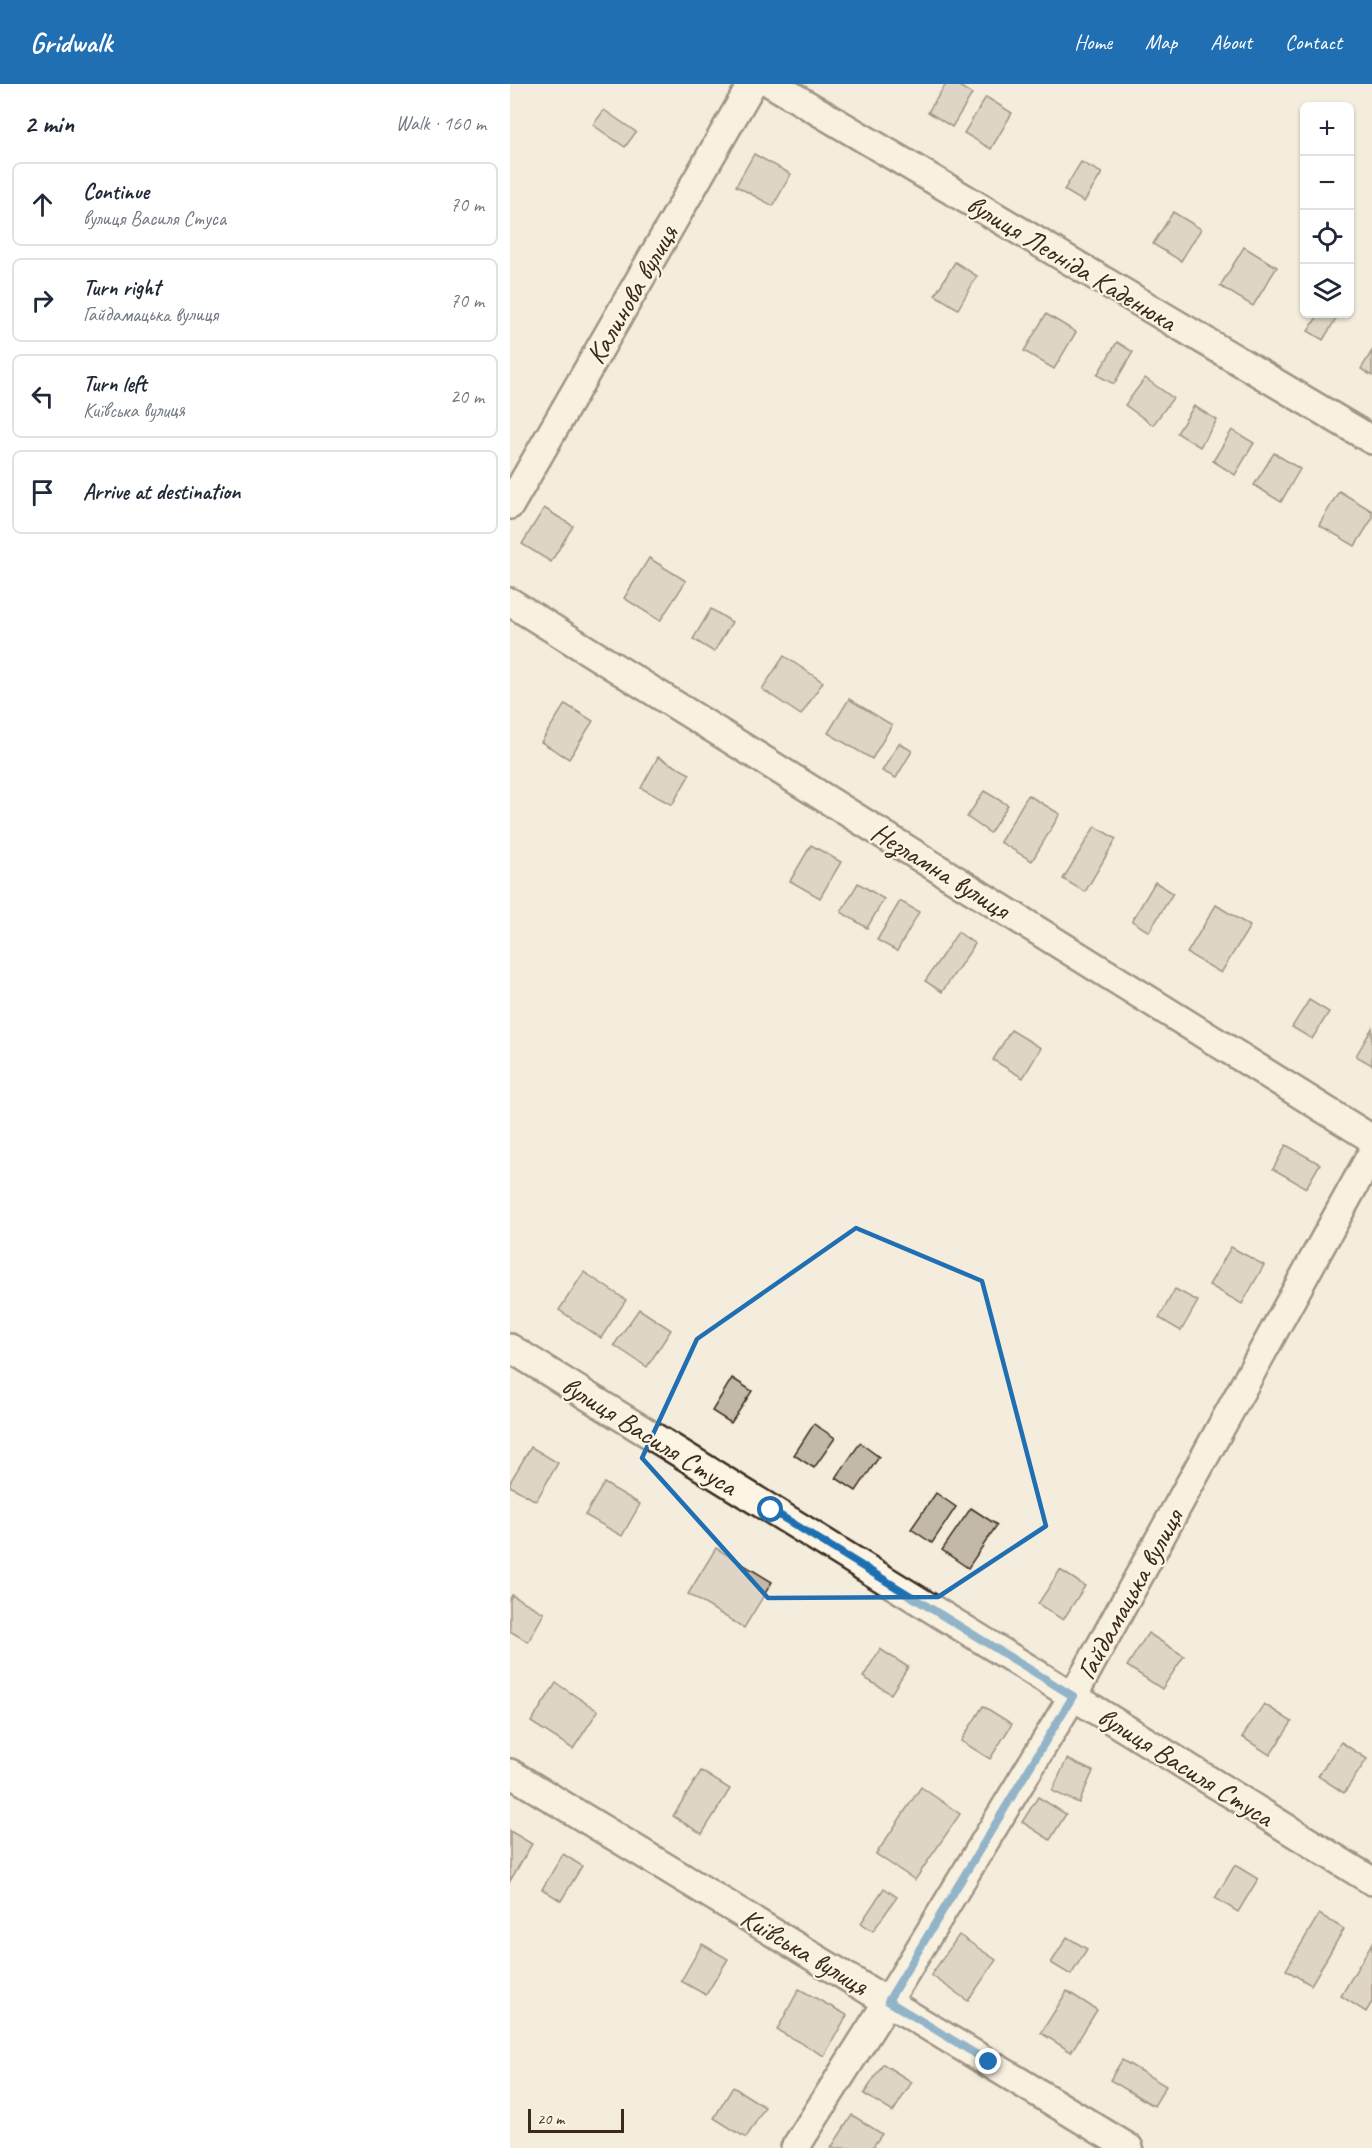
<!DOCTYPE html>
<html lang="en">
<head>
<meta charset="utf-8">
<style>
	body { margin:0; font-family:Caveat,sans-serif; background:#f6f6f7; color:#1f2937 }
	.controls { position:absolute; right:18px; top:18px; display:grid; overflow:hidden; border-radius:9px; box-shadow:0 2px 4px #0004 }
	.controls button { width:54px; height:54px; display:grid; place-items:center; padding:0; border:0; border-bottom:2px solid #e0e1e3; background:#fff; color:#1f2937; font:30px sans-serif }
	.scale { position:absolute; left:18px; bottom:15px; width:96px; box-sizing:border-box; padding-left:6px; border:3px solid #3b2a1e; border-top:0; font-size:16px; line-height:21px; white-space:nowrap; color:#3b2a1e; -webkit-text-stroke:4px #fcf5e5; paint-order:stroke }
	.stop { position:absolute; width:18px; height:18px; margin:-14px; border:4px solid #1f6fb2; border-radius:50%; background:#fff }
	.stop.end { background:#1f6fb2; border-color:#fff; box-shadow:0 2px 6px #0008 }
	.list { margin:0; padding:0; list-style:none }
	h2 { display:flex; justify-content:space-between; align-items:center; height:78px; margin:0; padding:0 24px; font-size:26px }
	h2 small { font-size:20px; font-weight:400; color:#747a83 }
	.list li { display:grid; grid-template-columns:39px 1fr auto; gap:18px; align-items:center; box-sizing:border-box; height:84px; margin:0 12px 12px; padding:0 12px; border:2px solid #e0e1e3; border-radius:9px }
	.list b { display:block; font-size:22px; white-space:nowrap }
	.list p { margin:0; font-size:20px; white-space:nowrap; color:#747a83 }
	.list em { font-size:20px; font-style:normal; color:#747a83 }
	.icon { flex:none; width:33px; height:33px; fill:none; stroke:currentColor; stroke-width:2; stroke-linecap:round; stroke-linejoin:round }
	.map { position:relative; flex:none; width:862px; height:2064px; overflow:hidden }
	header { display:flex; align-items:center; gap:36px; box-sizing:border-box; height:84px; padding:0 30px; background:#1f6fb2; color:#fff }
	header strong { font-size:28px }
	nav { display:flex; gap:33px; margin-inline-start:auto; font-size:21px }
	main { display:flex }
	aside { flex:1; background:#fff }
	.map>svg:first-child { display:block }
</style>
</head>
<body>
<header>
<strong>Gridwalk</strong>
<nav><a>Home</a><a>Map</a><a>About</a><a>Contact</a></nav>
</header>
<main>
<aside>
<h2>2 min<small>Walk · 160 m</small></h2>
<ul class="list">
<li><svg class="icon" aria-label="ahead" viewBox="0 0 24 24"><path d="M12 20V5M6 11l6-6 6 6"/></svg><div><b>Continue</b><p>вулиця Василя Стуса</p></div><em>70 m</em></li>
<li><svg class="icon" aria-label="right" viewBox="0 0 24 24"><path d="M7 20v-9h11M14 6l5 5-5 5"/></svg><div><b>Turn right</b><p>Гайдамацька вулиця</p></div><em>70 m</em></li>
<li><svg class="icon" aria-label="left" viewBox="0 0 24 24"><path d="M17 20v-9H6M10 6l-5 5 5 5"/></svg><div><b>Turn left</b><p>Київська вулиця</p></div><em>20 m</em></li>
<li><svg class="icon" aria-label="arrive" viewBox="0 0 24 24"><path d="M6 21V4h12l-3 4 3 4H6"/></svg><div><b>Arrive at destination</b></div></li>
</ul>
</aside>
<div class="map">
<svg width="862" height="2064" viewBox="0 0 862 2064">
	<rect width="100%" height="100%" fill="#f4eddd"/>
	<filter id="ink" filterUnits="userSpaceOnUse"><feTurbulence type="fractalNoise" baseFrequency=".0167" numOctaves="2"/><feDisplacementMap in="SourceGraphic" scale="12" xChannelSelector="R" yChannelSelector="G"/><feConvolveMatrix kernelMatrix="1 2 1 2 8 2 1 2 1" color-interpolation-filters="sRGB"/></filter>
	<g filter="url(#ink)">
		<g fill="#c3b9aa" stroke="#3b2a1e" stroke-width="1.5">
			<polygon points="436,0 446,0 462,10 442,43 418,28"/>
			<polygon points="476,13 502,29 481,65 454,49"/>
			<polygon points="94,26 126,48 115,63 83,41"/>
			<polygon points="244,70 281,90 263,122 226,102"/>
			<polygon points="571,78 592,89 574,118 554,106"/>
			<polygon points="663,128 691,145 671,177 643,160"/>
			<polygon points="734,163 767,183 743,222 710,202"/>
			<polygon points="445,178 467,192 448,225 425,211"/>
			<polygon points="536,230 566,248 544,285 514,267"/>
			<polygon points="809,230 829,230 813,256 798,247"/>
			<polygon points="607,258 623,268 604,300 587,291"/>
			<polygon points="862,267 862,292 851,285"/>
			<polygon points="635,294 663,314 643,341 615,321"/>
			<polygon points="684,322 707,336 690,363 667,349"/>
			<polygon points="722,346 744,359 725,391 703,377"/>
			<polygon points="764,369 790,385 771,418 744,401"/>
			<polygon points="829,407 862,427 862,435 845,462 809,441"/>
			<polygon points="34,424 63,442 41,478 12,460"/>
			<polygon points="139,474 176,497 150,537 114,514"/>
			<polygon points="201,525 222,538 204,568 183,555"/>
			<polygon points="274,572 313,598 291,631 252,605"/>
			<polygon points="339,615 382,641 362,675 318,649"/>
			<polygon points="55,620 83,637 59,675 31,658"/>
			<polygon points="389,659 402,667 386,694 372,687"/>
			<polygon points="148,673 180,690 162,721 131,704"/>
			<polygon points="474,707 498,721 480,749 457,733"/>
			<polygon points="518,711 550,730 522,777 490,758"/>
			<polygon points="585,742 606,755 575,808 553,795"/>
			<polygon points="301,761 331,778 310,814 280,797"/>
			<polygon points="645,798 663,809 639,848 622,837"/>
			<polygon points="348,799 374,815 357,844 331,828"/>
			<polygon points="390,817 409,828 387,867 367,856"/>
			<polygon points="706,821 740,842 711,889 677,869"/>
			<polygon points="448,848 465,860 432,908 415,897"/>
			<polygon points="799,916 819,928 802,955 782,943"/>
			<polygon points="862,944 862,981 846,972"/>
			<polygon points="501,946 531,964 513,994 483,976"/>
			<polygon points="776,1061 810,1080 796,1104 763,1085"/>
			<polygon points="721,1163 754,1181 732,1220 699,1201"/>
			<polygon points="74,1188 116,1216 91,1254 49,1226"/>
			<polygon points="665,1205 688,1217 671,1247 649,1234"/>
			<polygon points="129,1225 161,1246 137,1283 104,1261"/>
			<polygon points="222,1294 242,1307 221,1339 202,1327"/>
			<polygon points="304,1340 325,1354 304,1384 284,1371"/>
			<polygon points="350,1359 369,1373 346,1407 326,1394"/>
			<polygon points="21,1363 48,1379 26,1417 0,1402 0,1398"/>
			<polygon points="94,1399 130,1420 112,1452 75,1431"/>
			<polygon points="426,1409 446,1423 422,1459 401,1445"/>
			<polygon points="461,1424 487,1441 458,1484 432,1466"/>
			<polygon points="206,1464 262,1498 234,1544 178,1510"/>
			<polygon points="550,1486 575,1502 553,1536 528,1520"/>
			<polygon points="2,1511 34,1529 18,1558 0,1547 0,1515"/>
			<polygon points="638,1549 674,1572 652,1605 617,1582"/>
			<polygon points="370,1565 398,1583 381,1610 353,1593"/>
			<polygon points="46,1599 88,1627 63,1665 21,1638"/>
			<polygon points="754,1620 782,1638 760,1671 732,1653"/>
			<polygon points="473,1622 502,1640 480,1675 451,1657"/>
			<polygon points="831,1658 857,1675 834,1709 808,1692"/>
			<polygon points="557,1675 583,1687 569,1719 542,1707"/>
			<polygon points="191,1687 220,1705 192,1750 163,1732"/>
			<polygon points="411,1703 450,1730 405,1796 366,1770"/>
			<polygon points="528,1713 556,1730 540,1756 512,1738"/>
			<polygon points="0,1747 22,1760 0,1797"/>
			<polygon points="53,1770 72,1782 51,1817 32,1805"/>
			<polygon points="725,1781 748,1795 728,1828 705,1814"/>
			<polygon points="374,1804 387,1813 363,1847 351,1839"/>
			<polygon points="809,1830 834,1845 801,1901 776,1886"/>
			<polygon points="449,1851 486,1876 458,1917 421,1891"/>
			<polygon points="557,1853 577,1865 561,1891 541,1879"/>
			<polygon points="862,1859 862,1918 856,1928 831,1912"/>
			<polygon points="192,1860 218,1875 196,1911 171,1897"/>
			<polygon points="289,1905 337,1931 314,1972 267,1946"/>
			<polygon points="557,1907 587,1926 561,1968 531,1949"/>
			<polygon points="612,1976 656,2002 644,2022 600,1996"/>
			<polygon points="373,1980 402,1998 383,2028 354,2010"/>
			<polygon points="223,2003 255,2023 236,2054 204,2034"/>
			<polygon points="342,2031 372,2050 362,2064 321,2064"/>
		</g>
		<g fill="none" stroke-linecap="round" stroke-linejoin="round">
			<defs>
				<g id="street">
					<polyline points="262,0 862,356"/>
					<polyline points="0,421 242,0"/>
					<polyline points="0,518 862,1055"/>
					<polyline points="0,1264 862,1797"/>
					<polyline points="0,1689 619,2064"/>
					<polyline points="285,2064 378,1917 563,1612 862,1069"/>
				</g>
			</defs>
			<use href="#street" stroke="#3b2a1e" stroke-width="32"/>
			<use href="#street" stroke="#fcf5e5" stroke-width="27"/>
		</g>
	</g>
	<g fill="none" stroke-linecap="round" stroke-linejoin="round" filter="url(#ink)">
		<polyline stroke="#1f6fb2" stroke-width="8" points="261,1426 563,1612 378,1917 479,1978"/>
	</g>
	<path d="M0 0H862V2064H0ZM346,1144l126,53 64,245 -108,71 -170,1 -126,-140 55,-119z" fill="#f4eddd" fill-opacity=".55" fill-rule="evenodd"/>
	<path fill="none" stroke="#1f6fb2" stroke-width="4.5" stroke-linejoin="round" d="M346,1144l126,53 64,245 -108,71 -170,1 -126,-140 55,-119z"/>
	<g text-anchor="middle" stroke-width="4.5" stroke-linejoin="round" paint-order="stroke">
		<g font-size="28" fill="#3b2a1e" stroke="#fcf5e5">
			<text transform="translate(562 178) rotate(31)" y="10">вулиця Леоніда Каденюка</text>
			<text transform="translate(121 210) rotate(-60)" y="10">Калинова вулиця</text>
			<text transform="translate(431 786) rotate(32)" y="10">Незламна вулиця</text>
			<text transform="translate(140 1351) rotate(32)" y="10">вулиця Василя Стуса</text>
			<text transform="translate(619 1510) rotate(-61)" y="10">Гайдамацька вулиця</text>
			<text transform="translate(676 1682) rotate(32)" y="10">вулиця Василя Стуса</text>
			<text transform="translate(295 1867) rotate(31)" y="10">Київська вулиця</text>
		</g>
	</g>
</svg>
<div class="controls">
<button>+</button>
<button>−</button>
<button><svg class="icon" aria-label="locate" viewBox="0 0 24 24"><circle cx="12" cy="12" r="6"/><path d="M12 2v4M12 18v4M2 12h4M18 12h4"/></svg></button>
<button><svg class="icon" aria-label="layers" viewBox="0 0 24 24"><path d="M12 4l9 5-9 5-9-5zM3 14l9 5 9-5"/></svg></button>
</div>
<div class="scale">20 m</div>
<div class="stop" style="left:261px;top:1426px"></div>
<div class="stop end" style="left:479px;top:1978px"></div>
</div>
</main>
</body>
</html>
